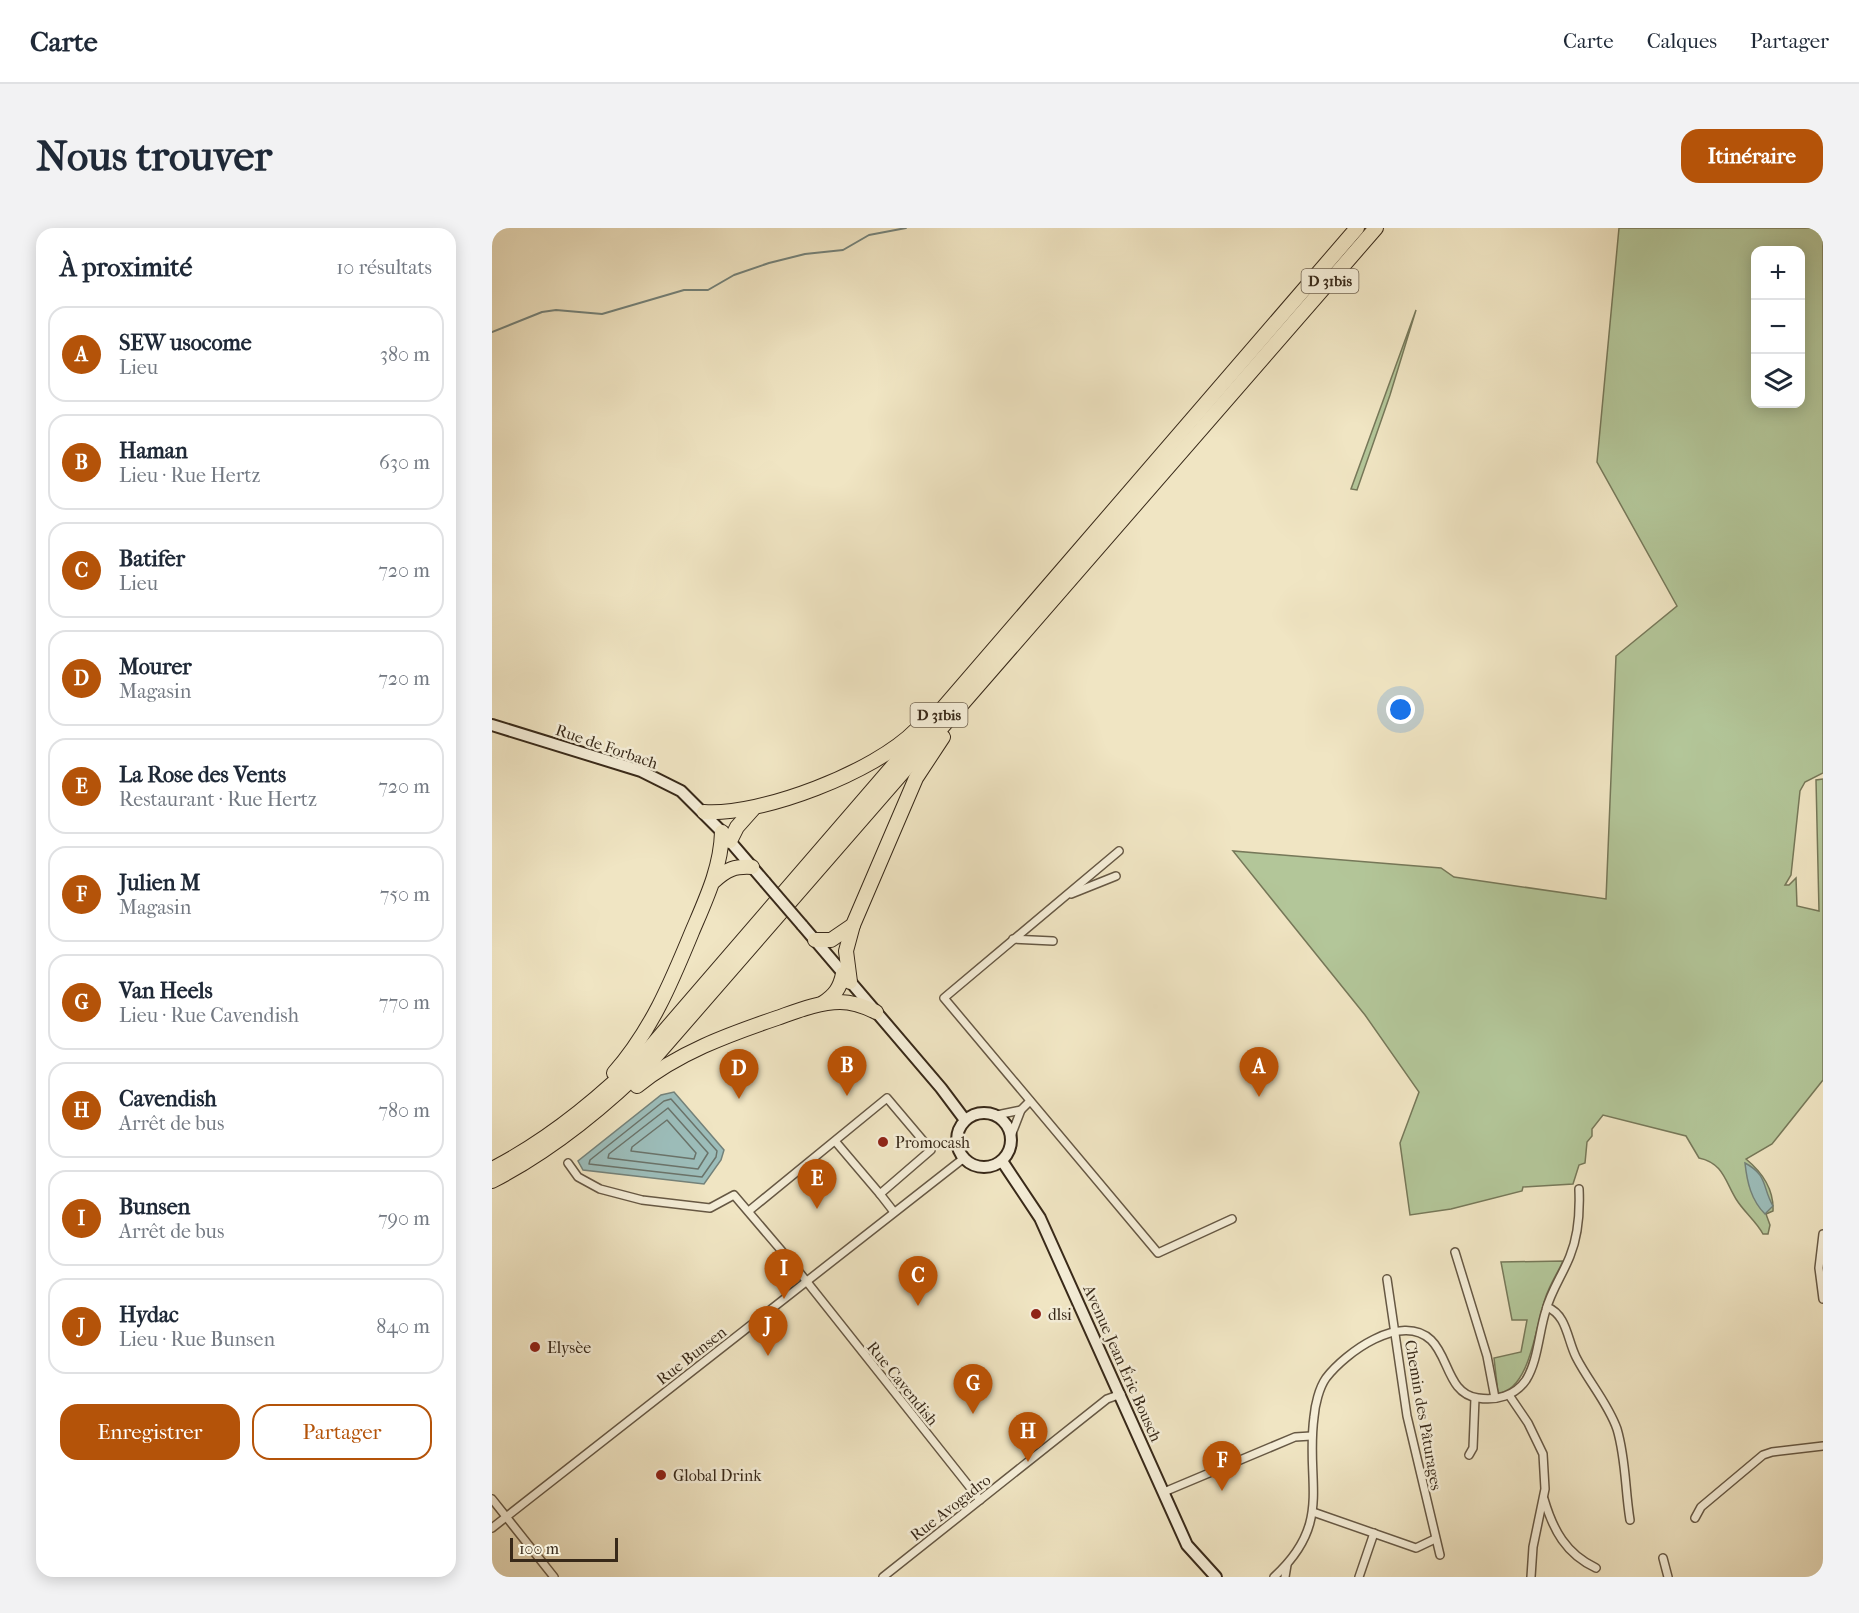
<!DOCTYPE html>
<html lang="fr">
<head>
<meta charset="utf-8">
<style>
	body { margin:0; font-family:"IM FELL French Canon",serif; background:#f2f2f3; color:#1f2937 }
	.controls { position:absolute; right:18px; top:18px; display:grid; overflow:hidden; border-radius:12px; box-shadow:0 3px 15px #0003 }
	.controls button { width:54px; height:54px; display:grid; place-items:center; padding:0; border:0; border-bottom:2px solid #e0e1e3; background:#fff; color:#1f2937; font:30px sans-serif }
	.scale { position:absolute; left:18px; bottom:15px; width:108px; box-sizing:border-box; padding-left:6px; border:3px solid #382919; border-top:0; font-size:16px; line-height:21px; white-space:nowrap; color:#382919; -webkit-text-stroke:4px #f5eed8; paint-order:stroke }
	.you { position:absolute; left:909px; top:482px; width:21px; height:21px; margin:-15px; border:4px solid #fff; border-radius:50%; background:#1a73e8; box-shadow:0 0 0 9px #1a73e833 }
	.badge { display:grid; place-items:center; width:39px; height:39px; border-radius:50%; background:#b45309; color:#fff; font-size:20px; font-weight:700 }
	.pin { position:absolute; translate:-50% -50px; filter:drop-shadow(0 2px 3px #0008) }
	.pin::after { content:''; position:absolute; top:32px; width:21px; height:18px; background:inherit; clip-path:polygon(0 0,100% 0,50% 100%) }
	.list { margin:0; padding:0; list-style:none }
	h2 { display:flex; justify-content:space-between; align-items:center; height:78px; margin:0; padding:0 24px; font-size:26px }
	h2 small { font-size:20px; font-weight:400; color:#747a83 }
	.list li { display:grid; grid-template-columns:39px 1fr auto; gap:18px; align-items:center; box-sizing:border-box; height:96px; margin:0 12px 12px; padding:0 12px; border:2px solid #e0e1e3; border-radius:18px }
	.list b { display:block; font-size:22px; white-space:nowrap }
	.list p { margin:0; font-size:20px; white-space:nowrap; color:#747a83 }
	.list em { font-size:20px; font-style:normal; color:#747a83 }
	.actions { display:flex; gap:12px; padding:18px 24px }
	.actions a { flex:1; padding:14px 0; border:2px solid #b45309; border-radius:18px; text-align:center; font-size:21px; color:#b45309 }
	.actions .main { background:#b45309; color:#fff }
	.icon { flex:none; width:33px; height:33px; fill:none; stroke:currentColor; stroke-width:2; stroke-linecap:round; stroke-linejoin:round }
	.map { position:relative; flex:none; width:1331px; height:1349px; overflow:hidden; border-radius:18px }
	header { display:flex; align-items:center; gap:36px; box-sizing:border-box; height:84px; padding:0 30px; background:#fff; border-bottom:2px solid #e0e1e3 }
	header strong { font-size:28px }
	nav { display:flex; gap:33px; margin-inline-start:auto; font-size:21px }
	.intro { display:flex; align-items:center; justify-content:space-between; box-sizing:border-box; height:144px; padding:0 36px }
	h1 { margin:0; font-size:42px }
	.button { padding:15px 27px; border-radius:18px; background:#b45309; color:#fff; font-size:21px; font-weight:700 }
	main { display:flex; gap:36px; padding:0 36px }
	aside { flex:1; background:#fff; border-radius:18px; box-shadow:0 3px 15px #0003 }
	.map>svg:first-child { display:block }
</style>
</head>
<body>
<header>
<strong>Carte</strong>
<nav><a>Carte</a><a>Calques</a><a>Partager</a></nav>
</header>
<div class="intro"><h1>Nous trouver</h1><a class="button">Itinéraire</a></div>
<main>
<aside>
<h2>À proximité<small>10 résultats</small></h2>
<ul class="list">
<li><span class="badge">A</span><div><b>SEW usocome</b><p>Lieu</p></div><em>380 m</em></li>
<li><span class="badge">B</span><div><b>Haman</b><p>Lieu · Rue Hertz</p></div><em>630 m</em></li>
<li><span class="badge">C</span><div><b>Batifer</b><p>Lieu</p></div><em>720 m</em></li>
<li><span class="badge">D</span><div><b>Mourer</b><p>Magasin</p></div><em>720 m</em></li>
<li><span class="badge">E</span><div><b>La Rose des Vents</b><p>Restaurant · Rue Hertz</p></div><em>720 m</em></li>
<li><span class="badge">F</span><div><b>Julien M</b><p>Magasin</p></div><em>750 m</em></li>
<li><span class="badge">G</span><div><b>Van Heels</b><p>Lieu · Rue Cavendish</p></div><em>770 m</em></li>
<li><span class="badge">H</span><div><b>Cavendish</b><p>Arrêt de bus</p></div><em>780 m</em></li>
<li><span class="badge">I</span><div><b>Bunsen</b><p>Arrêt de bus</p></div><em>790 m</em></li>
<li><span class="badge">J</span><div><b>Hydac</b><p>Lieu · Rue Bunsen</p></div><em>840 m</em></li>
</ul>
<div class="actions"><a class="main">Enregistrer</a><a>Partager</a></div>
</aside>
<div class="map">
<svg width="1331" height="1349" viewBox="0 0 1331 1349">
	<rect width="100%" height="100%" fill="#f0e5c3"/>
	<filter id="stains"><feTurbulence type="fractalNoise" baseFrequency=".00333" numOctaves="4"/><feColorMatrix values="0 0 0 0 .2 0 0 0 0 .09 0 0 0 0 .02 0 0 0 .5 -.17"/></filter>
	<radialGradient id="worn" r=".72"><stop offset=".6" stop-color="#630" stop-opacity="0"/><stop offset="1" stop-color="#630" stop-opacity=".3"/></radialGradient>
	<g fill="#b3c699" stroke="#767859" stroke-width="1.5" fill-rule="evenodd">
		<path d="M1127,0h204v545l-18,9 -5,9 -9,84 -6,10h4l7,-7 1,28 22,5 -3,-131 7,-1v301l-51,64 -26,15c17,14 28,31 27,52l-7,3 4,11 -2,9h-5c-7,-13 -19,-22 -27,-35 -11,-18 -13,-36 -37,-41l-13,-22 -83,-21 -11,14v7l-5,6 -2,21 -6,2 -6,19 -50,3 -1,4 -71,18 -41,6 -10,-72 19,-51 -54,-77 -132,-164 208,17 13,9 152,22 10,-243 61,-50 -80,-144zM1264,22h44v154h-44z"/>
		<polygon points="924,82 898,167 865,262 859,261"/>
		<path d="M1071,1033c-6,13 -14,25 -18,38 -9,25 -15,92 -47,94l-4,-35 27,-6 6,-32h-15l-11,-58z"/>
	</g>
	<g fill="#9cbdba" stroke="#74827a" stroke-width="1.5">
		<polygon points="182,864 232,922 229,932 212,956 91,942 86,933 169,867"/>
		<path d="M1253,935c23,12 17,24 28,43l-8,8c-14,-14 -18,-32 -20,-51z"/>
	</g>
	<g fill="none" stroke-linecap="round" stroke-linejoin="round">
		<g stroke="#6a736a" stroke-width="1.5">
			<polygon points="179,871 225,923 224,929 210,949 97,936 98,932 172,873"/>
			<polygon points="176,880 216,925 206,941 116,930 117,926"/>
			<polygon points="175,892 204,925 202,931 139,923 140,919"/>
		</g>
		<polyline stroke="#74827a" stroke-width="2" points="0,104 50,84 64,82 110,86 192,62 216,62 242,47 277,35 313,26 351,22 377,7 414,0"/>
		<defs>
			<g id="street">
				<polyline points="627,623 452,770 666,1025 740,991"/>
				<polyline points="579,666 624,648"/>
				<polyline points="521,711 561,713"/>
				<polyline points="505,887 529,882 538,873"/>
				<polyline points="519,908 529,882"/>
				<polyline points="76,935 86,949 108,961 150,972 218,980 242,967 300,1035 488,1272"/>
				<polyline points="388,966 402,984"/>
				<polyline points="258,982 395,870 439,922 388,966 343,913"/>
				<polyline points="1331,1006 1327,1040 1331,1071"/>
				<polyline points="963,1024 995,1128 1003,1170"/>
				<polyline points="895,1051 915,1188 948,1327"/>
				<path d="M1055,1079c20,8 20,32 29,50 12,24 32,46 41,72 9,30 8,61 13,91"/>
				<polyline points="1017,1167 1036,1195 1051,1226 1053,1261 1041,1319 1039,1349"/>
				<polyline points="977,1227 981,1220 983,1170"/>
				<polyline points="672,1264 803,1209 819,1208"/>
				<polyline points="0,1271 62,1349"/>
				<path d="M1052,1271c9,31 22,55 52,69"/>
				<polyline points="821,1284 924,1320 943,1311"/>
				<polyline points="1203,1290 1209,1279 1271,1227 1280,1224 1331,1218"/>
				<polyline points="0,1300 472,930"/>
				<polyline points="1171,1330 1176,1349"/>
				<polyline points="391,1349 615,1171 629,1166"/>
				<path d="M782,1349c60,-55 31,-94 40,-160 1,-12 5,-29 12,-39 19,-25 75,-66 105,-38 18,17 17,54 47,58 18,3 37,-2 48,-18 12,-19 13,-49 20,-70 5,-19 17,-36 24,-54 9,-22 10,-44 9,-67"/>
				<polyline points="793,1349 795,1337"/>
				<polyline points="867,1349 882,1305"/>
			</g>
			<g id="secondary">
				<polyline points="0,497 149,543 189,563 230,604 273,654"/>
				<polyline points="310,697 449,860 473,892"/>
				<circle cx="492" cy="912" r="27"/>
				<polyline points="510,933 548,990 695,1317 724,1349"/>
			</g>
			<g id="highway">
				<path d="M212,584c57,4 171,-40 212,-82"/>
				<polyline points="238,613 245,599 261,581"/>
				<path d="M222,653c13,-12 21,-15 38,-14"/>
				<polyline points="323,712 339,712 361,697 424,550 451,509"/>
				<polyline points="358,754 354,723 361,697"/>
				<path d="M331,775c12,-8 17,-15 20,-29"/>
				<path d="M122,845c37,-42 57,-90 78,-141 14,-33 29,-64 30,-100"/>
				<path d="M145,858c41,-33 90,-51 140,-68 20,-7 42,-16 63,-16 13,0 24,4 36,10"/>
				<path d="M0,941c59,-30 109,-72 156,-119l709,-822"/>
				<path d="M0,953c62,-32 115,-76 164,-125l720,-828"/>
			</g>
		</defs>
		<use href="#street" stroke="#665844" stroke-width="10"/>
		<use href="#secondary" stroke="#382919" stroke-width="14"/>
		<use href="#highway" stroke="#382919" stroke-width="16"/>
		<use href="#street" stroke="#f5eed8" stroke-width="7"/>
		<use href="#secondary" stroke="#f5eed8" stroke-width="10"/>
		<use href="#highway" stroke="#f0e5c3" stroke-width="14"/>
		<defs>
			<polyline id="secondary-bridge" points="273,654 310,697"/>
		</defs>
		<use href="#secondary-bridge" stroke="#382919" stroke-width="14" stroke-linecap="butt"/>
		<use href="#secondary-bridge" stroke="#f5eed8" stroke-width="10"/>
	</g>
	<g fill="#8f2418" stroke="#f5eed8" stroke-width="2">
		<circle cx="391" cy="914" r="6"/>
		<circle cx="544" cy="1086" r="6"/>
		<circle cx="43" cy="1119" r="6"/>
		<circle cx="169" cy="1247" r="6"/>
	</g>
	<g text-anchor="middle" stroke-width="5" stroke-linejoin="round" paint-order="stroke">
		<g fill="#f5eed8" stroke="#716452" stroke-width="1.5">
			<rect x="809.5" y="41" width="57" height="24" rx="4.5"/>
			<rect x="418.5" y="475" width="57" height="24" rx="4.5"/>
		</g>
		<g font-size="15" font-weight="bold" fill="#382919">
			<text x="838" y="58">D 31bis</text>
			<text x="447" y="492">D 31bis</text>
		</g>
		<g font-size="16" fill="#382919" stroke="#f5eed8">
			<text transform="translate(115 518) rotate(19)" y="6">Rue de Forbach</text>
			<text transform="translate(199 1127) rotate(-38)" y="6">Rue Bunsen</text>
			<text transform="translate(631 1135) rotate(66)" y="6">Avenue Jean Éric Bousch</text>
			<text transform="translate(411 1155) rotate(51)" y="6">Rue Cavendish</text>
			<text transform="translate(932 1187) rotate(80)" y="6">Chemin des Pâturages</text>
			<text transform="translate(458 1279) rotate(-38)" y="6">Rue Avogadro</text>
		</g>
		<g font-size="16" fill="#382919" stroke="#f5eed8" text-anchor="start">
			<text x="403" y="920">Promocash</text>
			<text x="556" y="1092">dlsi</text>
			<text x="55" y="1125">Elysèe</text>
			<text x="181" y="1253">Global Drink</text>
		</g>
	</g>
	<rect width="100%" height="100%" filter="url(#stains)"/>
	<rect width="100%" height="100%" fill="url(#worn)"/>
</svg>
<div class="controls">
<button>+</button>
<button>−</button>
<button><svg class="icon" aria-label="layers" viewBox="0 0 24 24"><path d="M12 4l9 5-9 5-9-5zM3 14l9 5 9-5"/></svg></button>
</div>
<div class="scale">100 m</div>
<div class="you"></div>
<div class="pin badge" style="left:767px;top:869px">A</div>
<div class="pin badge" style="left:355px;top:868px">B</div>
<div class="pin badge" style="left:426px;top:1078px">C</div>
<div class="pin badge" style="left:247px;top:871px">D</div>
<div class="pin badge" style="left:325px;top:981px">E</div>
<div class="pin badge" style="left:730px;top:1263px">F</div>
<div class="pin badge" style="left:481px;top:1186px">G</div>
<div class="pin badge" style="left:536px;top:1234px">H</div>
<div class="pin badge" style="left:292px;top:1071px">I</div>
<div class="pin badge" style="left:276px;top:1128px">J</div>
</div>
</main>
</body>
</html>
